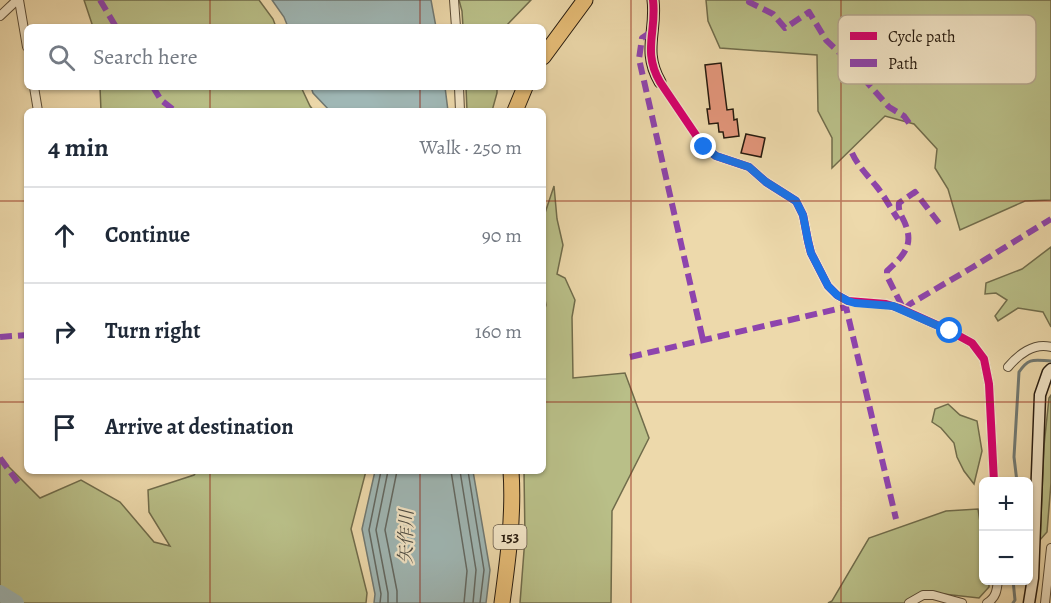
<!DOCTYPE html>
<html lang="en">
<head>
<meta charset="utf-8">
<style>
	body { margin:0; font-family:Alegreya,"Noto Serif JP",serif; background:#f6f6f7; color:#1f2937 }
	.controls { position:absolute; right:18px; bottom:18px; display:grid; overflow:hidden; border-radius:9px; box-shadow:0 2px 4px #0004 }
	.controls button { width:54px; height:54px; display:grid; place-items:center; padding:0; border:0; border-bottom:2px solid #e0e1e3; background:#fff; color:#1f2937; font:30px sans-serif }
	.stop { position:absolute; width:18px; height:18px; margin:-14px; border:4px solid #1a73e8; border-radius:50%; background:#fff }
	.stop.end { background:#1a73e8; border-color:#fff; box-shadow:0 2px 6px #0008 }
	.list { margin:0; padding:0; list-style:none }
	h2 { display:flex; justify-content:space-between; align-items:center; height:78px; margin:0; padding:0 24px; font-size:26px }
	h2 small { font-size:20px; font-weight:400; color:#747a83 }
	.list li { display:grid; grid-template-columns:39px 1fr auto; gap:18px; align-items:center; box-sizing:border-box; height:96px; padding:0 24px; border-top:2px solid #e0e1e3 }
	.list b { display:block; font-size:22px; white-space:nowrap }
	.list em { font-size:20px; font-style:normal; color:#747a83 }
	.icon { flex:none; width:33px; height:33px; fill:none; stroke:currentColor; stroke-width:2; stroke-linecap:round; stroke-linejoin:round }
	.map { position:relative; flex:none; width:1051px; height:603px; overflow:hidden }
	.search { position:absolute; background:#fff; box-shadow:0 2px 4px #0004; left:24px; top:24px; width:522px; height:66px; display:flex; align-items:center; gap:15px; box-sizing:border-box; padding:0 21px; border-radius:9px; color:#747a83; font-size:22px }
	.panel { position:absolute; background:#fff; box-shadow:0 2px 4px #0004; left:24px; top:108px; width:522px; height:366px; border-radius:9px }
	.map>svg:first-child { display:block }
</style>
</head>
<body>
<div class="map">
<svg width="1051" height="603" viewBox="0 0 1051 603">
	<rect width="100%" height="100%" fill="#edd9ab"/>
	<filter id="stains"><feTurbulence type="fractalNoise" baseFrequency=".00333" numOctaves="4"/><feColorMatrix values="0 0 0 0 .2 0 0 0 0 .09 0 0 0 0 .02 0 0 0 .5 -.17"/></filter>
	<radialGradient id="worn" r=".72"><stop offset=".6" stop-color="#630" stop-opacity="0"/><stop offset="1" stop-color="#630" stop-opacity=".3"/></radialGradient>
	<g fill="#b9bf88" stroke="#706c4b" stroke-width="1.5">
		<polygon points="84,0 259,0 273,19 276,27 93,27"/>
		<polygon points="459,0 531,0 505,27 463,27 462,11"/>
		<polygon points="706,0 1051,0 1051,200 1025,201 960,230 948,189 935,168 937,149 914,124 885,116 832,168 832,138 818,111 817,55 720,48 708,21"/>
		<polygon points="100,87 301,87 310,106 314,111 101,111"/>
		<polygon points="466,87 497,87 497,93 492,111 467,111"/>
		<polygon points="554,186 557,219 563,245 557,274 565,278 575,300 572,317 573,378 625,373 649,438 612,511 611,603 520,603 525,538 524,471 543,471 543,315 546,305 543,289 543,219"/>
		<polygon points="1051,247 1051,327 1043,312 1018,308 998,321 995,316 1007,300 996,293 985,294 986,283 1022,269"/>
		<polygon points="1051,395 1051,483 1047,532 1040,540 1044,446 1049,398"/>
		<polygon points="948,404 960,415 977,421 982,451 974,484 964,471 957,457 954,443 941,428 932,422 935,409"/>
		<polygon points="0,458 40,498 81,480 120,502 154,542 170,546 149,512 148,490 194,475 197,471 366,471 351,529 367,593 366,603 0,603"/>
		<polygon points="978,509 983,541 984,580 989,581 989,587 979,598 943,594 924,596 916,603 828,603 832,601 869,538 946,511"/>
	</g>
	<g fill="#9fb7b5" stroke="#6f7872" stroke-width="1.5">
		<polygon points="272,0 431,0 436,27 288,27 284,17"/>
		<polygon points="311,87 445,87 448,111 330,111 313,93"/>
		<polygon points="375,471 473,471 490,570 486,603 374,603 375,594 362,529"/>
	</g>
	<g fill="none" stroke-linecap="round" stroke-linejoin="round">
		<g stroke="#626862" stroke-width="1.5">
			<polyline points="451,471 467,571 464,603"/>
			<polyline points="460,471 476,570 473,603"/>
			<polyline points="468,471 484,570 480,603"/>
			<polyline points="380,603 381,594 369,530 381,471"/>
			<polyline points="388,603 388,593 376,530 388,471"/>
			<polyline points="397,603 397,591 385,530 397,471"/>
		</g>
		<g stroke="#6f7872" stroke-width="3">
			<path d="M1017,482l-3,-25 5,-85c10,-15 15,-12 32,-11"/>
			<polyline points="1013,580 1015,600 1013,603"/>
		</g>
		<polyline stroke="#9fb7b5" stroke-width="16" points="0,593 16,603"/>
	</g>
	<g fill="#e2957a" stroke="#261a0e" stroke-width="1.5">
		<polygon points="721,63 727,110 733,109 734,120 737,119 739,136 724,138 723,132 719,132 718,123 709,124 707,109 710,109 705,65"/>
		<polygon points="746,134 765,138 761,157 741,153"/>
	</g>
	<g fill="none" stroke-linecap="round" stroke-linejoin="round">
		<defs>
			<g id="street">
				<polyline points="19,0 27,47"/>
				<polyline points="454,0 456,27"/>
				<polyline points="0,16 17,0"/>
				<polyline points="660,82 704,147 716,156 749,167 766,182 796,201 803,215 808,241 811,253 828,286 837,295 848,301 886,304 899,308 950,331 972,343 984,359 989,384 994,482"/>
				<polyline points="34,87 38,111"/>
				<polyline points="459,87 460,111"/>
				<path d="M1008,367c10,-12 26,-25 43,-20"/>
				<polyline points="909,603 923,595 933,595 962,603"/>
				<path d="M987,603c9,-5 10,-13 11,-23"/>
				<polyline points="1045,603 1051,548"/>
			</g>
			<g id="secondary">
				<path d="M653,0c4,31 -11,51 7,82"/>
				<polyline points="1029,603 1033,578 1040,395 1048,372 1051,369"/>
			</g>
			<g id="highway">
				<polyline points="543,57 585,0"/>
				<polyline points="515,111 525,87"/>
				<path d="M502,603c6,-44 12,-88 9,-132"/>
			</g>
		</defs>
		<use href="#street" stroke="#584a35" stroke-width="10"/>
		<use href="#secondary" stroke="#261a0e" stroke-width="13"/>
		<use href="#highway" stroke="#261a0e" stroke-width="17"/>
		<use href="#street" stroke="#f3e6c8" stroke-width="8"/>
		<use href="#secondary" stroke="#f3e6c8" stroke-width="10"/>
		<use href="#highway" stroke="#e6bc76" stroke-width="15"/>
		<g stroke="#8e44ad" stroke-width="6" stroke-dasharray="12 6" stroke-linecap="butt">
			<polyline points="100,0 116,27"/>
			<polyline points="750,0 749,2 773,14 785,28 809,12 826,40 847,60 889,107 904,116 909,123"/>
			<polyline points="651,32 642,38 639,59 703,340"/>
			<polyline points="153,87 161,100 175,111"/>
			<path d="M852,153c6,13 16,23 25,34 8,10 14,22 21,32"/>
			<path d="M939,223l-24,-31 -16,11c-1,7 2,12 5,18 11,24 0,34 -17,50v5l17,34 6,-6 63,-37 78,-48"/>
			<polyline points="0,337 27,335"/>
			<polyline points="630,357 846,307 896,519"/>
			<polyline points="0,458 20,485"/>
		</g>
		<defs>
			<path id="cycleway" d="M653,0c4,31 -11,51 7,82l44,65 12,9 33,11 17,15 30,19 7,14 5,26 3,12 17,33 9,9 11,6 38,3 13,4 51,23 22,12 12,16 5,25 5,98"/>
		</defs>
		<use href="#cycleway" stroke="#f3e6c8" stroke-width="11"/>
		<use href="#cycleway" stroke="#d6006c" stroke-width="8"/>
	</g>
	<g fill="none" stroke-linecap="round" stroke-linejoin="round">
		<polyline stroke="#1a73e8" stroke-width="8" points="704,147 716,156 749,167 766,182 796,201 803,215 808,241 811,253 828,286 837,295 848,301 855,303 893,306 950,331"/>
	</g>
	<path fill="none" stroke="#8f2418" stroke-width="1.5" stroke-opacity="0.55" d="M210,0v27M420,0v27M631,0v603M841,0v603M210,87v24M420,87v24M0,201h27M543,201h508M0,402h27M543,402h508M210,471v132M420,471v132"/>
	<g text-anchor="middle" stroke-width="4.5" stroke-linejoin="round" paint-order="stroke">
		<rect fill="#f3e6c8" stroke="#645746" stroke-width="1.5" x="493.5" y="525" width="33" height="24" rx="4.5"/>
		<g font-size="15" font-weight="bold" fill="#261a0e">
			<text x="510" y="542">153</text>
		</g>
		<g font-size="18" font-style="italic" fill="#4a4940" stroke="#f3e6c8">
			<text transform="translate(406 537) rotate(-89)" y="6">矢作川</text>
		</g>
	</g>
	<rect x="838" y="15" width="198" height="69" rx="9" fill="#f3e6c8" stroke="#b6a990" stroke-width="1.5"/>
	<rect x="850" y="32" width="27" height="8" fill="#d6006c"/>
	<rect x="850" y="59" width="27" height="8" fill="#8e44ad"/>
	<g font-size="16" fill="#261a0e">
		<text x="888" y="42">Cycle path</text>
		<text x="888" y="69">Path</text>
	</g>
	<rect width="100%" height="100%" filter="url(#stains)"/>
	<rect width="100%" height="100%" fill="url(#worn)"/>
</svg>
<div class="controls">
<button>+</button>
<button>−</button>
</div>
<div class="stop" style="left:950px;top:331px"></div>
<div class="stop end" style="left:704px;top:147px"></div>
<div class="search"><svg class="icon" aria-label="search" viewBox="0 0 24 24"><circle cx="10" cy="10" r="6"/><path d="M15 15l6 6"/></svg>Search here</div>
<section class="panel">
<h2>4 min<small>Walk · 250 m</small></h2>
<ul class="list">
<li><svg class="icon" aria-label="ahead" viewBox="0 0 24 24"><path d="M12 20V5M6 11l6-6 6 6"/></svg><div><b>Continue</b></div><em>90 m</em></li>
<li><svg class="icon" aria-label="right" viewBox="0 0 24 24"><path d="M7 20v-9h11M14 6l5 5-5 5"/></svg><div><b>Turn right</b></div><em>160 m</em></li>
<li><svg class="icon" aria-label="arrive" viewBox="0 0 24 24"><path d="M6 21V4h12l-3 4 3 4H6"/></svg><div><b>Arrive at destination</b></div></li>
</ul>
</section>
</div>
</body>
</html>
